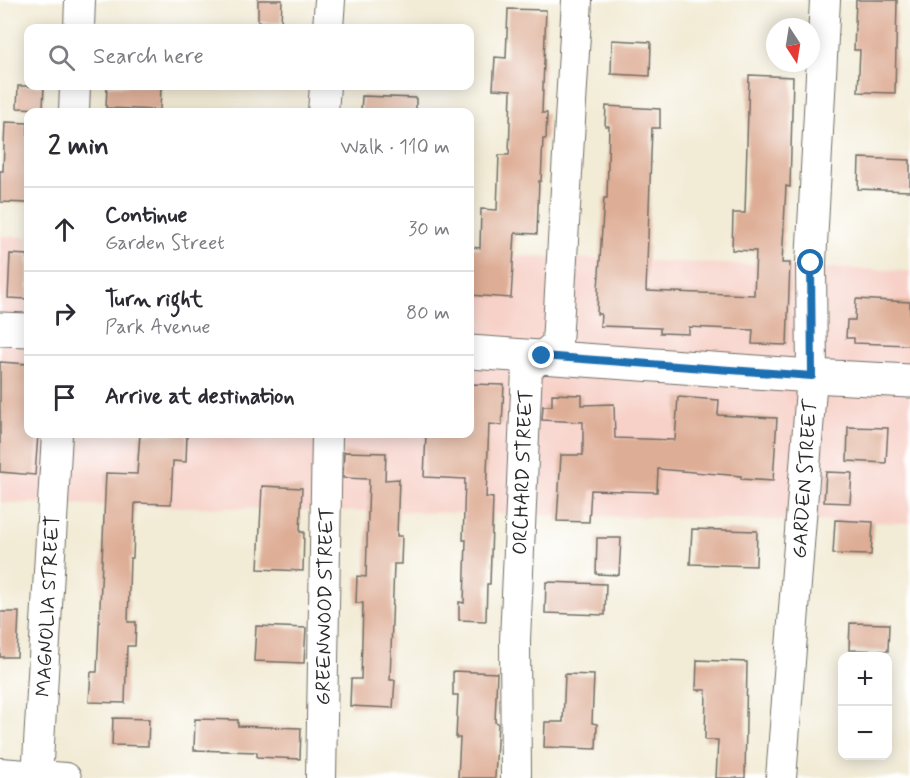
<!DOCTYPE html>
<html lang="en">
<head>
<meta charset="utf-8">
<style>
	body { margin:0; font-family:Mynerve,sans-serif; background:#f2f2f3; color:#2b2b33 }
	.controls { position:absolute; right:18px; bottom:18px; display:grid; overflow:hidden; border-radius:12px; box-shadow:0 3px 15px #0003 }
	.controls button { width:54px; height:54px; display:grid; place-items:center; padding:0; border:0; border-bottom:2px solid #e1e1e2; background:#fff; color:#2b2b33; font:30px sans-serif }
	.compass { position:absolute; left:766px; top:18px; width:54px; height:54px; border-radius:50%; background:#fff; box-shadow:0 3px 15px #0003; rotate:168deg }
	.stop { position:absolute; width:18px; height:18px; margin:-14px; border:4px solid #1f6fb2; border-radius:50%; background:#fff }
	.stop.end { background:#1f6fb2; border-color:#fff; box-shadow:0 2px 6px #0008 }
	.list { margin:0; padding:0; list-style:none }
	h2 { display:flex; justify-content:space-between; align-items:center; height:78px; margin:0; padding:0 24px; font-size:26px }
	h2 small { font-size:20px; font-weight:400; color:#7c7c81 }
	.list li { display:grid; grid-template-columns:39px 1fr auto; gap:18px; align-items:center; box-sizing:border-box; height:84px; padding:0 24px; border-top:2px solid #e1e1e2 }
	.list b { display:block; font-size:22px; white-space:nowrap }
	.list p { margin:0; font-size:20px; white-space:nowrap; color:#7c7c81 }
	.list em { font-size:20px; font-style:normal; color:#7c7c81 }
	.icon { flex:none; width:33px; height:33px; fill:none; stroke:currentColor; stroke-width:2; stroke-linecap:round; stroke-linejoin:round }
	.map { position:relative; flex:none; width:910px; height:778px; overflow:hidden }
	.search { position:absolute; background:#fff; box-shadow:0 3px 15px #0003; left:24px; top:24px; width:450px; height:66px; display:flex; align-items:center; gap:15px; box-sizing:border-box; padding:0 21px; border-radius:12px; color:#7c7c81; font-size:22px }
	.panel { position:absolute; background:#fff; box-shadow:0 3px 15px #0003; left:24px; top:108px; width:450px; height:330px; border-radius:12px }
	.map>svg:first-child { display:block }
</style>
</head>
<body>
<div class="map">
<svg width="910" height="778" viewBox="0 0 910 778">
	<rect width="100%" height="100%" fill="#fff"/>
	<filter id="ink" filterUnits="userSpaceOnUse"><feTurbulence type="fractalNoise" baseFrequency=".0167" numOctaves="2"/><feDisplacementMap in="SourceGraphic" scale="12" xChannelSelector="R" yChannelSelector="G"/><feConvolveMatrix kernelMatrix="1 2 1 2 8 2 1 2 1" color-interpolation-filters="sRGB"/></filter>
	<filter id="wash" filterUnits="userSpaceOnUse"><feTurbulence type="fractalNoise" baseFrequency=".008" numOctaves="4" result="noise"/><feDisplacementMap in="SourceGraphic" scale="24" xChannelSelector="R" yChannelSelector="G"/><feGaussianBlur stdDeviation="1.35" result="paint"/><feColorMatrix in="noise" values="0 0 0 0 0 0 0 0 0 0 0 0 0 0 0 0 0 1.4 0 .05"/><feComposite in="paint" operator="in"/></filter>
	<g filter="url(#wash)">
		<rect width="100%" height="100%" fill="#f2ebd5"/>
		<polygon fill="#f7d1c8" points="0,236 28,237 28,434 470,434 470,254 910,271 910,523 0,503"/>
		<g id="blocks">
			<g fill="#dead95">
				<polygon points="258,0 282,0 281,23 258,22"/>
				<polygon points="856,0 897,0 895,93 858,92 860,50 854,50"/>
				<polygon points="508,9 546,10 542,113 547,113 546,139 543,139 541,181 539,181 537,234 515,233 511,298 470,295 470,247 480,248 481,209 497,210 499,155 509,155 511,90 493,89 495,57 506,58"/>
				<polygon points="612,40 651,42 650,76 611,74"/>
				<polygon points="749,75 793,77 790,187 786,186 782,263 790,263 787,345 752,344 753,330 689,327 689,334 660,333 660,328 600,326 601,314 597,314 598,289 604,198 607,198 609,126 605,126 606,106 660,109 660,128 652,128 646,291 754,295 756,251 732,250 733,213 745,213"/>
				<polygon points="18,86 44,86 43,109 17,108"/>
				<polygon points="107,86 161,86 160,110 106,108"/>
				<polygon points="362,96 416,98 416,112 361,112"/>
				<polygon points="5,122 28,123 28,203 0,202 0,171 3,171"/>
				<polygon points="859,158 910,160 910,191 858,189"/>
				<polygon points="10,254 28,255 28,299 8,298"/>
				<polygon points="856,299 910,302 910,345 854,343 854,338 846,338 847,320 855,320"/>
				<polygon points="0,362 28,364 28,434 38,434 35,475 0,472"/>
				<polygon points="470,384 504,385 502,425 489,424 486,497 493,498 490,584 487,584 486,621 459,620 459,602 464,603 466,540 463,540 465,479 424,477 426,434 470,434"/>
				<polygon points="552,394 582,395 582,405 614,404 615,438 675,440 678,397 719,400 718,415 777,418 773,481 741,479 741,476 658,469 657,492 591,490 589,522 557,521 561,455 583,455 583,422 542,420 543,406 552,406"/>
				<polygon points="848,427 888,428 886,463 847,461"/>
				<polygon points="140,434 187,434 186,462 173,461 171,504 135,503 133,558 130,558 128,622 136,622 135,646 127,646 125,703 89,702 91,672 97,672 106,473 137,474"/>
				<polygon points="344,452 386,453 385,480 399,479 397,536 402,536 401,564 394,564 390,680 395,680 393,708 350,706 351,679 361,679 363,603 356,603 357,576 366,577 369,479 343,478"/>
				<polygon points="826,472 852,473 850,503 824,502"/>
				<polygon points="262,486 302,488 300,532 304,532 303,571 258,569"/>
				<polygon points="835,520 873,522 871,555 833,554"/>
				<polygon points="692,529 757,531 756,566 690,564"/>
				<polygon points="597,538 621,538 619,575 596,574"/>
				<polygon points="546,582 606,584 605,615 545,613"/>
				<polygon points="0,612 19,612 17,657 0,657"/>
				<polygon points="850,623 889,624 888,651 849,650"/>
				<polygon points="256,626 306,628 304,663 254,661"/>
				<polygon points="697,660 747,662 745,778 716,778 718,740 705,740 706,690 696,690"/>
				<polygon points="453,671 497,673 495,722 498,723 495,778 458,778 460,738 456,738 458,695 453,695"/>
				<polygon points="565,674 594,675 592,723 597,724 596,749 544,747 545,722 563,722"/>
				<polygon points="113,718 149,719 148,746 112,745"/>
				<polygon points="195,719 238,720 238,726 301,728 300,759 257,757 257,752 194,750"/>
			</g>
		</g>
	</g>
	<g filter="url(#ink)">
		<use href="#blocks" fill-opacity="0" stroke="#716e66" stroke-width="1.5"/>
		<g fill="none" stroke-linecap="round" stroke-linejoin="round">
			<defs>
				<g id="minor">
					<polyline points="79,28 80,0"/>
					<polyline points="328,28 330,0"/>
					<polyline points="74,112 75,86"/>
					<polyline points="323,112 325,86"/>
					<polyline points="0,773 66,778"/>
					<polyline points="37,778 57,434"/>
					<polyline points="321,778 327,434"/>
					<polyline points="516,778 515,640 527,369 557,344 577,0"/>
					<polyline points="781,778 812,376 811,263 825,0"/>
				</g>
				<g id="major">
					<polyline points="0,329 28,330"/>
					<polyline points="470,352 812,376 910,381"/>
				</g>
			</defs>
			<use href="#minor" stroke="#716e66" stroke-width="32"/>
			<use href="#major" stroke="#716e66" stroke-width="35"/>
			<use href="#minor" stroke="#fff" stroke-width="30"/>
			<use href="#major" stroke="#fff" stroke-width="33"/>
		</g>
	</g>
	<g fill="none" stroke-linecap="round" stroke-linejoin="round" filter="url(#ink)">
		<polyline stroke="#1f6fb2" stroke-width="8" points="542,356 812,376 811,263"/>
	</g>
	<g text-anchor="middle" stroke-width="4.5" stroke-linejoin="round" paint-order="stroke">
		<g font-size="20" fill="#2b2b2b" stroke="#fff">
			<text transform="translate(522 472) rotate(-88)" y="7">ORCHARD STREET</text>
			<text transform="translate(804 479) rotate(-86)" y="7">GARDEN STREET</text>
			<text transform="translate(47 606) rotate(-87)" y="7">MAGNOLIA STREET</text>
			<text transform="translate(324 606) rotate(-89)" y="7">GREENWOOD STREET</text>
		</g>
	</g>
</svg>
<div class="controls">
<button>+</button>
<button>−</button>
</div>
<svg class="compass" viewBox="-18 -18 36 36"><path d="M0-13l5 13h-10z" fill="#e53935"/><path d="M0 13l5-13h-10z" fill="#7c7c81"/></svg>
<div class="stop" style="left:811px;top:263px"></div>
<div class="stop end" style="left:542px;top:356px"></div>
<div class="search"><svg class="icon" aria-label="search" viewBox="0 0 24 24"><circle cx="10" cy="10" r="6"/><path d="M15 15l6 6"/></svg>Search here</div>
<section class="panel">
<h2>2 min<small>Walk · 110 m</small></h2>
<ul class="list">
<li><svg class="icon" aria-label="ahead" viewBox="0 0 24 24"><path d="M12 20V5M6 11l6-6 6 6"/></svg><div><b>Continue</b><p>Garden Street</p></div><em>30 m</em></li>
<li><svg class="icon" aria-label="right" viewBox="0 0 24 24"><path d="M7 20v-9h11M14 6l5 5-5 5"/></svg><div><b>Turn right</b><p>Park Avenue</p></div><em>80 m</em></li>
<li><svg class="icon" aria-label="arrive" viewBox="0 0 24 24"><path d="M6 21V4h12l-3 4 3 4H6"/></svg><div><b>Arrive at destination</b></div></li>
</ul>
</section>
</div>
</body>
</html>
